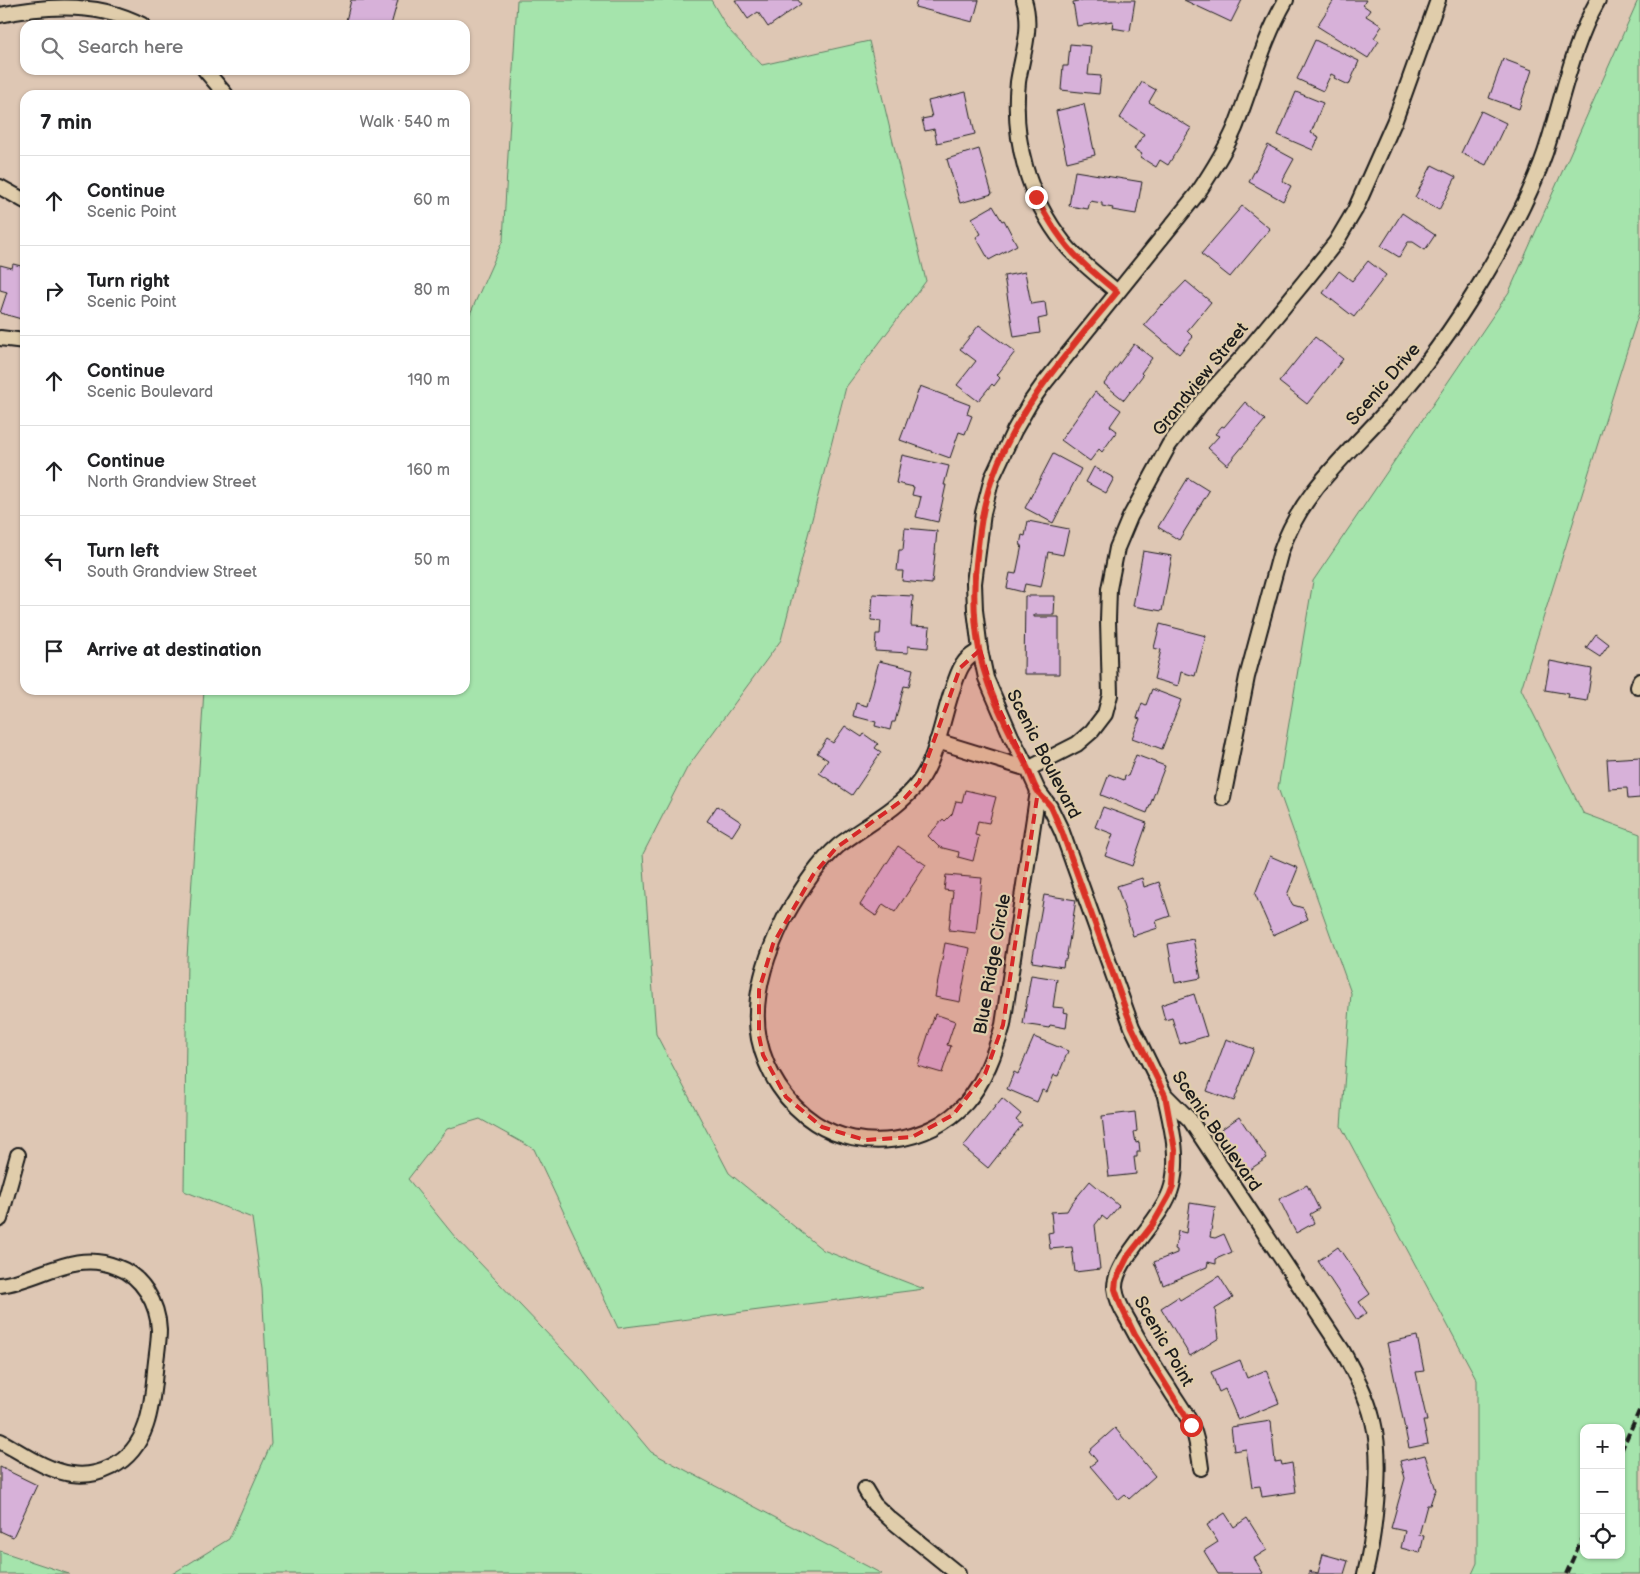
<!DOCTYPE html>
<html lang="en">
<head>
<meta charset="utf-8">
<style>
	body { margin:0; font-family:"Balsamiq Sans",sans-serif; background:#f6f6f6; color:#202124 }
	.controls { position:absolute; right:15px; bottom:15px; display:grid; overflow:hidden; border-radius:10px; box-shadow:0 1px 4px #0004 }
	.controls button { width:45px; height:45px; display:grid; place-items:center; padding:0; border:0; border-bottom:1px solid #e0e0e0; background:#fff; color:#202124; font:25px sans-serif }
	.stop { position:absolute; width:15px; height:15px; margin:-11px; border:4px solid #d93025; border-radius:50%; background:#fff }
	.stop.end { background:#d93025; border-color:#fff; box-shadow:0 1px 5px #0008 }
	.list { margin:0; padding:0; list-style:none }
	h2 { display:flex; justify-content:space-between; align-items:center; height:65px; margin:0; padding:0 20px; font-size:21px }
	h2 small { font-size:16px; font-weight:400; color:#757577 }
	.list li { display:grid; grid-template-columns:32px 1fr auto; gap:15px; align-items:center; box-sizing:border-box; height:90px; padding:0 20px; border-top:1px solid #e0e0e0 }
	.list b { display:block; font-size:19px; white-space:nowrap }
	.list p { margin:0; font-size:16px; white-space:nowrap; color:#757577 }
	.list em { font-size:16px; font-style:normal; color:#757577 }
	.icon { flex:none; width:28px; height:28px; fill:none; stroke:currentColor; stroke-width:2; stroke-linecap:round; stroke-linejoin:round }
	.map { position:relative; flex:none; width:1640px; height:1574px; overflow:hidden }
	.search { position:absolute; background:#fff; box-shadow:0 1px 4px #0004; left:20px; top:20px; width:450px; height:55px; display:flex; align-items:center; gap:12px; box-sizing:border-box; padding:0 18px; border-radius:15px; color:#757577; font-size:19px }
	.panel { position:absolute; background:#fff; box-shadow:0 1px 4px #0004; left:20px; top:90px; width:450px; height:605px; border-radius:15px }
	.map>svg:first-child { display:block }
</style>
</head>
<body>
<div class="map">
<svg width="1640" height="1574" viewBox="0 0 1640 1574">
	<rect width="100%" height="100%" fill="#dec7b4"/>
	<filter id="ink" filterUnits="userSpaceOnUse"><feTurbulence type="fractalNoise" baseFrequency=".02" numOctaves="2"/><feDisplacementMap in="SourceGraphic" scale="10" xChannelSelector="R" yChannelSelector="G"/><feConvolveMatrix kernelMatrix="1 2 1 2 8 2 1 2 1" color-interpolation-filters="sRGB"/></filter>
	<g filter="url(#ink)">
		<g fill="#a5e4ac" stroke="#608064" fill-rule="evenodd">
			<polygon points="517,0 711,0 728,29 762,65 869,41 926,281 846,387 781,640 687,768 643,854 656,1034 729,1173 823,1250 924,1289 618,1328 534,1149 480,1119 447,1129 408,1179 455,1237 584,1372 651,1452 882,1574 172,1574 229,1539 271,1444 262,1289 252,1218 184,1191 187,958 204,690 465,690 465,325 503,240"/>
			<path d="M1638,0h2v309l-119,380 62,124 57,21v740h-168l5,-11v-183l-136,-254 10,-133 -73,-205 35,-207 196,-289zM1584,1428h37v127h-37z"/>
			<polygon points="0,1551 69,1574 0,1574"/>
		</g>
		<g fill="#d7b1d9" stroke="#1c1c1c">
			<polygon points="351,0 398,0 391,25 345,25"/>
			<polygon points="735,0 798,0 801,4 768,27 758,12 748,19"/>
			<polygon points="917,0 979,0 973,22 915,7"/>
			<polygon points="1083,0 1135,0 1130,31 1112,28 1113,21 1077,26 1073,2"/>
			<polygon points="1184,0 1242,0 1231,22"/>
			<polygon points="1334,0 1366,0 1363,5 1370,10 1366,16 1382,26 1374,38 1379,41 1368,58 1317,26"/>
			<polygon points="1315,40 1359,61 1349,85 1334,78 1335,76 1331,74 1323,91 1297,79"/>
			<polygon points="1070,44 1091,46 1088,75 1101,76 1099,94 1061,90 1063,66 1068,66"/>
			<polygon points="1503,59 1532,70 1519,109 1489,98"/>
			<polygon points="1142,82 1156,90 1149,102 1191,128 1168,165 1160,160 1156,167 1140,157 1142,154 1134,149 1144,134 1120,118"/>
			<polygon points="966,92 975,134 937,143 934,129 925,131 922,119 932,117 928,101"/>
			<polygon points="1296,92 1323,103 1311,133 1319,137 1313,150 1278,135"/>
			<polygon points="1084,104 1095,155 1067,162 1056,111"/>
			<polygon points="1481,111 1506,123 1486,165 1461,153"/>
			<polygon points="1268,145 1294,159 1282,181 1291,186 1283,201 1249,182"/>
			<polygon points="979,149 992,194 960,203 947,159"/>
			<polygon points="1432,165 1456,177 1439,210 1415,197"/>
			<polygon points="1075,171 1142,182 1136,214 1112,210 1113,208 1102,206 1102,203 1090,201 1088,209 1069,206"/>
			<polygon points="993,206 1002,221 1004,220 1017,245 989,260 976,237 981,234 972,218"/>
			<polygon points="1242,206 1270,229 1230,277 1201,254"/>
			<polygon points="1402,213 1435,235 1425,250 1413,242 1408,242 1399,257 1381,246"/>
			<polygon points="1368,261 1386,275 1354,317 1323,293 1339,271 1352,281"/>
			<polygon points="13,264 25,267 25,320 0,313 7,292 0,290 0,265 12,268"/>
			<polygon points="1025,272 1031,304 1045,302 1047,317 1038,319 1040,333 1014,337 1004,276"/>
			<polygon points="1186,281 1211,302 1187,331 1193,337 1179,354 1144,325 1162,304 1163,305"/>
			<polygon points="979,325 1015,352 997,375 1000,378 994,386 992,384 978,401 957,385 976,361 960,349"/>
			<polygon points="1315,337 1343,359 1307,404 1279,382"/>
			<polygon points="1134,344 1152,358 1141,373 1143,375 1124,400 1104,384"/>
			<polygon points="920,386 970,405 967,414 972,416 965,434 959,432 950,458 900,440"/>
			<polygon points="1095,392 1121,410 1110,426 1117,431 1102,452 1099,449 1090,461 1061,440"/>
			<polygon points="1245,402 1265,420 1227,465 1208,448 1219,436 1215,434 1222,426 1224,427"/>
			<polygon points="1053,454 1081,469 1053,523 1025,508"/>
			<polygon points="902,455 949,466 944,485 946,485 938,522 916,517 921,497 912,495 914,487 896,483"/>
			<polygon points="1094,467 1114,478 1106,493 1086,482"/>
			<polygon points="1188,478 1209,491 1179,540 1158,527"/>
			<polygon points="1028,521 1069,529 1063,555 1048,552 1041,587 1025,584 1023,592 1007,588 1010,573 1016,574 1022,545 1020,545 1022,535 1025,536"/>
			<polygon points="905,528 937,531 932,584 902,581 903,571 897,571 899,550 903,550"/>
			<polygon points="1143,551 1172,556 1162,611 1133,606"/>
			<polygon points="873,594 913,596 911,626 930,627 928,648 908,646 908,653 875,651 876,634 880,634 881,621 871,620"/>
			<polygon points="1025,596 1055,596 1054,615 1034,615 1034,617 1059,617 1059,674 1024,674"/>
			<polygon points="1160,624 1206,636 1195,676 1181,672 1178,686 1154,679 1161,650 1154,648"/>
			<polygon points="1596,634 1609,644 1600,657 1586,648"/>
			<polygon points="879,661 913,669 909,687 904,686 895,722 892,722 890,730 875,726 876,722 853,716 856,703 867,706"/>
			<polygon points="1550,661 1592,669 1587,701 1568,698 1569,694 1545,690"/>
			<polygon points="1152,689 1181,700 1162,749 1132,738 1140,719 1137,718 1142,703 1146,705"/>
			<polygon points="845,726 862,737 864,734 878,744 875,748 881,752 852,795 819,773 828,760 817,753 827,739 833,743"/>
			<polygon points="1136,755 1165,766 1147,813 1101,795 1109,774 1124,780 1125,775 1128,776"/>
			<polygon points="1640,757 1640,798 1628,799 1627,788 1609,789 1607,759"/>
			<polygon points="965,790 996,797 989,823 978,821 975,835 979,836 973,861 958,857 959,852 939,847 928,836 943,819 945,821 952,814 956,801 962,802"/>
			<polygon points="717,806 741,822 732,836 707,821"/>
			<polygon points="1103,807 1147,823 1132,866 1105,856 1113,834 1095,827"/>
			<polygon points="898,846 926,865 895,912 883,904 876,916 860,905"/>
			<polygon points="1270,856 1298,868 1287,895 1293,905 1303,908 1308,919 1273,935 1255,894"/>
			<polygon points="946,875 982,878 976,933 949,930 953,891 944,890"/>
			<polygon points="1142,878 1144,887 1159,882 1170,916 1156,921 1158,928 1133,936 1117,886"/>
			<polygon points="1044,895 1076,900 1066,960 1064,960 1063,967 1032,962"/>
			<polygon points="1193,939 1201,978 1175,983 1168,944"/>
			<polygon points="945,943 970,948 960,1002 935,997"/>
			<polygon points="1031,975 1057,979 1053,1007 1064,1008 1063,1012 1068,1013 1066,1028 1050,1025 1049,1028 1023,1024"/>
			<polygon points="1194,994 1207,1036 1180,1044 1172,1018 1165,1020 1161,1005"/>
			<polygon points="935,1014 955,1021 947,1045 951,1046 942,1073 918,1066"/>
			<polygon points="1034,1037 1068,1051 1058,1076 1054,1075 1047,1092 1042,1090 1037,1102 1007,1089 1014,1072 1018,1074"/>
			<polygon points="1226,1039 1254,1049 1234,1101 1207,1091"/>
			<polygon points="1002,1098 1021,1114 1016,1120 1022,1125 988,1168 963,1147"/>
			<polygon points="1135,1112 1137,1131 1134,1132 1136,1143 1139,1142 1140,1152 1137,1152 1137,1157 1134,1157 1136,1174 1109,1177 1102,1116"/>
			<polygon points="1239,1117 1267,1158 1246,1172 1219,1131"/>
			<polygon points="1090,1181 1119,1206 1107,1220 1102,1216 1095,1225 1100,1269 1075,1272 1072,1247 1050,1249 1048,1233 1053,1232 1051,1212 1067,1211 1071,1204"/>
			<polygon points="1307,1185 1319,1209 1310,1214 1314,1223 1296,1233 1279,1199"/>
			<polygon points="1190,1203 1215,1207 1210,1237 1215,1238 1224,1234 1232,1252 1216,1259 1216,1264 1208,1262 1207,1267 1163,1285 1154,1262 1177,1253 1177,1250 1175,1249 1178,1231 1186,1233"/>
			<polygon points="1338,1247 1370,1294 1359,1302 1367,1313 1357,1320 1318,1261"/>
			<polygon points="1219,1276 1233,1298 1215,1309 1219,1338 1190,1356 1161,1308 1178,1297 1180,1300"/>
			<polygon points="1417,1336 1424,1371 1416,1372 1427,1421 1423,1421 1428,1444 1409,1448 1387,1343"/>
			<polygon points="1240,1360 1247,1378 1266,1370 1279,1403 1238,1420 1225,1389 1219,1392 1211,1372"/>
			<polygon points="1271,1421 1275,1462 1281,1461 1282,1465 1292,1463 1296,1492 1262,1497 1260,1486 1252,1487 1246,1449 1234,1451 1231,1427"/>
			<polygon points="1115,1428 1155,1476 1129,1499 1125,1495 1119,1500 1090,1466 1097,1461 1089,1451"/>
			<polygon points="1425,1455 1436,1490 1434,1493 1430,1505 1427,1505 1419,1535 1424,1536 1420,1553 1401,1548 1405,1531 1391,1528 1405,1478 1400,1461"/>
			<polygon points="0,1467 37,1485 13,1537 0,1531"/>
			<polygon points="1225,1513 1234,1527 1247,1518 1267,1550 1254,1558 1263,1573 1261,1574 1218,1574 1204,1551 1218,1542 1207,1525"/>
			<polygon points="1323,1554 1348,1561 1344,1574 1309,1574 1309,1571 1318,1573"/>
		</g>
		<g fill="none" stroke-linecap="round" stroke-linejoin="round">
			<defs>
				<g id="street">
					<path d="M1024,0c9,28 -2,55 -6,82 -6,57 10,116 46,161 15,19 35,33 53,49"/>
					<path d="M1286,0c-23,40 -34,85 -51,128 -10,23 -24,45 -38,66l-155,192 -12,17 -16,28 -15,32 -7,15 -9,35 -9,70 1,27 5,40 6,28 25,58 17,33 10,22 12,16 12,25 70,195 33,68 25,25 152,230c12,22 25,46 31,71 10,39 2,113 -8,153"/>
					<path d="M0,15c46,-10 99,-13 142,10"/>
					<polyline points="205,70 226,95"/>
					<polyline points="0,187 25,201"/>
					<polyline points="0,338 25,341"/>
					<path d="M980,650c-6,4 -12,7 -16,13 -5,6 -7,14 -10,22 -11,29 -17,74 -35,97 -21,28 -54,43 -81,64 -22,19 -40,48 -54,73 -18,36 -33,79 -25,120 7,33 27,65 56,84 46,30 114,21 151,-20 19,-22 29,-50 37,-78l35,-234"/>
					<polyline points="1638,687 1640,681"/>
					<polyline points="937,741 1028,769 1077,744 1092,731 1105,714 1110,695 1108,620 1109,589 1117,548 1130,517 1169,445 1210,392 1244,355 1304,282 1336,242 1355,210 1395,120 1438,0"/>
					<path d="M1223,798l24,-121 34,-126c21,-61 68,-97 109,-144 35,-39 66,-83 93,-128 24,-40 47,-82 62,-126 17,-51 26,-105 53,-153"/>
					<path d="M1165,1096c6,29 15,60 7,90 -8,33 -58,73 -57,102 1,11 7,22 13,32 12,23 26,46 41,68 7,12 16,23 22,36 6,14 8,29 10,44"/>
					<polyline points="0,1219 18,1155"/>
					<path d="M0,1285c41,-5 73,-36 117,-18 25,9 41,36 42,63 0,13 -3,28 -4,41 -3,36 -7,77 -43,96 -12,6 -26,9 -40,7 -25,-3 -50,-21 -72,-33"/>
					<polyline points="865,1489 874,1504 890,1519 958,1574"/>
				</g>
			</defs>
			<use href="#street" stroke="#1c1c1c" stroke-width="18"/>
			<use href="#street" stroke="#e0cdab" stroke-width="14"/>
			<g stroke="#1c1c1c" stroke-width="4" stroke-dasharray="8 4" stroke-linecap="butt">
				<polyline points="1621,1451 1640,1409"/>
				<polyline points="1566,1574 1584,1534"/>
			</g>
		</g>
	</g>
	<g fill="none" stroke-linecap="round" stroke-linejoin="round" filter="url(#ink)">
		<path stroke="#d93025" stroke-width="6" d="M1036,197c13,24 26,46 45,64 11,11 24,21 36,31 -47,58 -100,115 -125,187 -10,28 -13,56 -16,85 -4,35 -1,83 11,116 10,31 27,59 41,89 3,7 5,14 9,21 3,6 10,11 14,17 4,8 7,17 11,25l70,195 33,68 10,55 -2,36 -4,10 -16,28 -25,32 -12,24 -1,9 5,15 15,31 56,90"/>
	</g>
	<path fill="#d62828" fill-opacity="0.2" stroke="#d62828" stroke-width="4" stroke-dasharray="10 6" stroke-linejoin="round" d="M980,650l15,50 43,91 -35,234 -18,49 -32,41 -41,22 -47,3 -43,-13 -36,-30 -23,-42 -4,-19v-46l14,-46 40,-69 23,-27 68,-49 15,-17 41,-114z"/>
	<g text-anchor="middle" stroke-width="4.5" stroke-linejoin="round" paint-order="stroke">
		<g font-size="18" fill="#1c1c1c" stroke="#e0cdab">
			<text transform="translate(1200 379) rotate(-51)" y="6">Grandview Street</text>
			<text transform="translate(1383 384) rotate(-49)" y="6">Scenic Drive</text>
			<text transform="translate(1044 754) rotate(63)" y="6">Scenic Boulevard</text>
			<text transform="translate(992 964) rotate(-80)" y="6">Blue Ridge Circle</text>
			<text transform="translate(1217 1131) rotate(55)" y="6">Scenic Boulevard</text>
			<text transform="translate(1164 1341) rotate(60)" y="6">Scenic Point</text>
		</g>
	</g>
</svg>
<div class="controls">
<button>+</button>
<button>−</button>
<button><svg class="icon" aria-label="locate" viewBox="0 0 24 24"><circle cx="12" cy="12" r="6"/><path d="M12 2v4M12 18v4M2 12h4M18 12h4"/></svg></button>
</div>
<div class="stop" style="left:1191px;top:1425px"></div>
<div class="stop end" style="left:1036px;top:197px"></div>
<div class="search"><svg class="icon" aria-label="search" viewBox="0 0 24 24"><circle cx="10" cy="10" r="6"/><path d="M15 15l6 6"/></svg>Search here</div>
<section class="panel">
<h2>7 min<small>Walk · 540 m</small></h2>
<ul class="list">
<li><svg class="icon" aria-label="ahead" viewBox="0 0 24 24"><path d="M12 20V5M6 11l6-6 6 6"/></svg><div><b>Continue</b><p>Scenic Point</p></div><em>60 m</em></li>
<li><svg class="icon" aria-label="right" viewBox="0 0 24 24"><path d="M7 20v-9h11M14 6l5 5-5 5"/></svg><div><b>Turn right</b><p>Scenic Point</p></div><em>80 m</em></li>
<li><svg class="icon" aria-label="ahead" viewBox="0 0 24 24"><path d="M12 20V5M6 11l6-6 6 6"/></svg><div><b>Continue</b><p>Scenic Boulevard</p></div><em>190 m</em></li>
<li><svg class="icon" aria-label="ahead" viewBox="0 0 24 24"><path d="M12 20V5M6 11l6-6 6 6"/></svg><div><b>Continue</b><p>North Grandview Street</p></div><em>160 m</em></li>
<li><svg class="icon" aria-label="left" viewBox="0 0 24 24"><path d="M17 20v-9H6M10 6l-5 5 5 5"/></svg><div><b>Turn left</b><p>South Grandview Street</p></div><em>50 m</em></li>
<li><svg class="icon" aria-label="arrive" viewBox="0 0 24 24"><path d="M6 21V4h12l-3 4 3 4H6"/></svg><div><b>Arrive at destination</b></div></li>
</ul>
</section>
</div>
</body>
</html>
